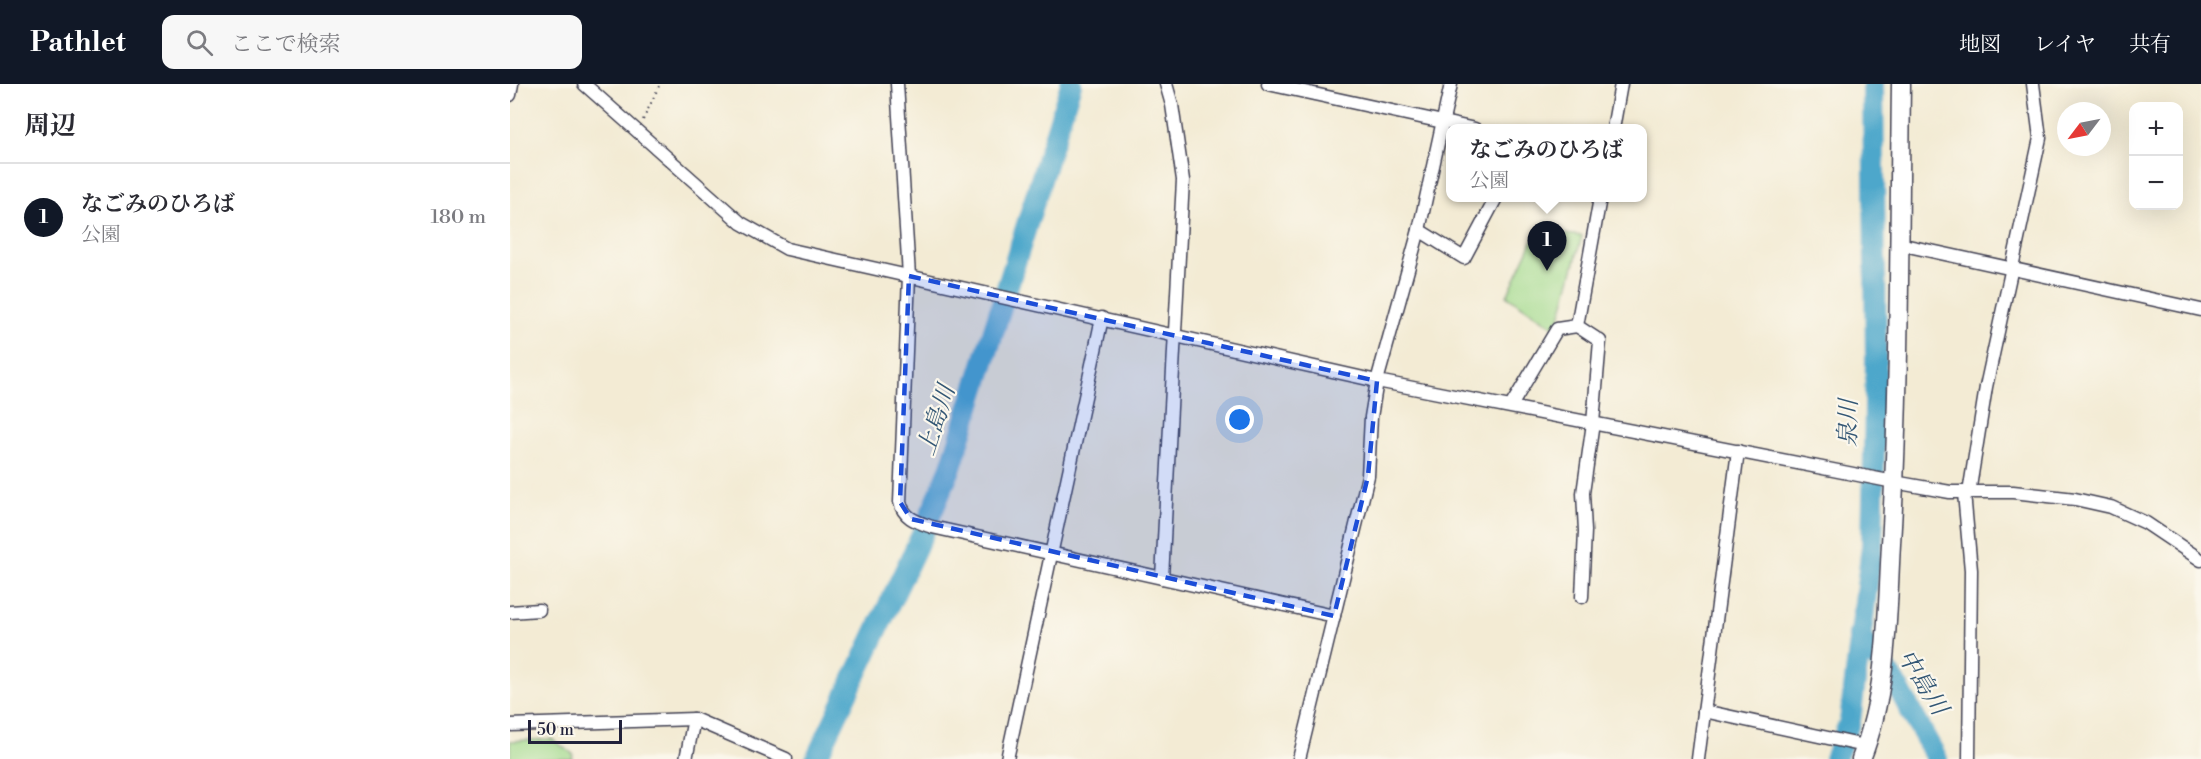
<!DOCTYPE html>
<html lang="ja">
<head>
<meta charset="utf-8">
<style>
	body { margin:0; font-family:"Libre Bodoni","Noto Serif JP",serif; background:#f7f7f7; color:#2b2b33 }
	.controls { position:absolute; right:18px; top:18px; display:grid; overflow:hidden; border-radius:12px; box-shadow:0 6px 24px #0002 }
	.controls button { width:54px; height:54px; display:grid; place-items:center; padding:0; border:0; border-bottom:2px solid #e1e1e2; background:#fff; color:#2b2b33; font:30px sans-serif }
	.compass { position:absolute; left:1547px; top:18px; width:54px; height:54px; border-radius:50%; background:#fff; box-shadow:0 6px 24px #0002; rotate:238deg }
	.scale { position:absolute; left:18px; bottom:15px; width:94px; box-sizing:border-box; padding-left:6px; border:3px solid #22223b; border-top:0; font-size:16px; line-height:21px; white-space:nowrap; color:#22223b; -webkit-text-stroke:4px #fbf7ec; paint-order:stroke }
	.you { position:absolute; left:730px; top:336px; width:21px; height:21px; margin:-15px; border:4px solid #fff; border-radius:50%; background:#1a73e8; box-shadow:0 0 0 9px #1a73e833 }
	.badge { display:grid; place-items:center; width:39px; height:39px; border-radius:50%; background:#111827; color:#fff; font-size:20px; font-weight:700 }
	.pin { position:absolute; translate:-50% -50px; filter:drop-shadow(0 2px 3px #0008) }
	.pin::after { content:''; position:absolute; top:32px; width:21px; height:18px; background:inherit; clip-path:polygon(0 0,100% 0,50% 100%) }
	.popup { position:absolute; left:936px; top:40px; width:201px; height:78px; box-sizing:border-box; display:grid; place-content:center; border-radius:12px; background:#fff; filter:drop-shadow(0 2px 4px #0005); font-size:20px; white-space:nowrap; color:#7c7c81 }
	.popup b { font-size:22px; color:#2b2b33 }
	.popup::after { content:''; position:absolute; left:50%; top:100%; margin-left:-12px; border:12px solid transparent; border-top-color:#fff }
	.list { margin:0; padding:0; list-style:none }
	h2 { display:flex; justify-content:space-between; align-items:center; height:78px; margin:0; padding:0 24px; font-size:26px }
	h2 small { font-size:20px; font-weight:400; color:#7c7c81 }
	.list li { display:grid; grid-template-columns:39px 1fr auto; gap:18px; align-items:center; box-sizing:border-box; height:108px; padding:0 24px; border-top:2px solid #e1e1e2 }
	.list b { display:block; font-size:22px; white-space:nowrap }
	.list p { margin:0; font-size:20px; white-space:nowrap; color:#7c7c81 }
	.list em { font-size:20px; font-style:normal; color:#7c7c81 }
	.icon { flex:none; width:33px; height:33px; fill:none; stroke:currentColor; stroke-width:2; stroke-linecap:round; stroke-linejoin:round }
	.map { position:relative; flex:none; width:1691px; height:675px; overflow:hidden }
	header { display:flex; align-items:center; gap:36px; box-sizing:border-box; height:84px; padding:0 30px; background:#111827; color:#fff }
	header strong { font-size:28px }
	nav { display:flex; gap:33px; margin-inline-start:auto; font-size:21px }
	.search { width:420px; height:54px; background:#f7f7f7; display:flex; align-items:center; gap:15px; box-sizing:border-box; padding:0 21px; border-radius:12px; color:#7c7c81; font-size:22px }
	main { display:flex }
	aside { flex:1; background:#fff }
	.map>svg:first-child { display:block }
</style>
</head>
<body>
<header>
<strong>Pathlet</strong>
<div class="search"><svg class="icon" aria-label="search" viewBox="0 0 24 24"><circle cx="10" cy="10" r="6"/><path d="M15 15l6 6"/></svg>ここで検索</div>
<nav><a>地図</a><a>レイヤ</a><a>共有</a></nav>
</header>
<main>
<aside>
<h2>周辺<small></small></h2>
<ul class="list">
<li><span class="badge">1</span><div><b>なごみのひろば</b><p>公園</p></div><em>180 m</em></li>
</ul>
</aside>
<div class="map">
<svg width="1691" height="675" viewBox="0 0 1691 675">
	<rect width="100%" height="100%" fill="#fbf7ec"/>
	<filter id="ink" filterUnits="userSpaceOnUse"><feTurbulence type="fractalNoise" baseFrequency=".0167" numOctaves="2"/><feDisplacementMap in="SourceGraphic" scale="12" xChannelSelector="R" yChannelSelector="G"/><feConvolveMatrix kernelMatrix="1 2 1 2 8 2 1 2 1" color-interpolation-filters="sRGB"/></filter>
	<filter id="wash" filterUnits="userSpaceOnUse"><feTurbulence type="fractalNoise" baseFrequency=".008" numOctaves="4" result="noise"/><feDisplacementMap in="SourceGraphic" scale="24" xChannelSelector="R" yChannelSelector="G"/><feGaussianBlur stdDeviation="1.35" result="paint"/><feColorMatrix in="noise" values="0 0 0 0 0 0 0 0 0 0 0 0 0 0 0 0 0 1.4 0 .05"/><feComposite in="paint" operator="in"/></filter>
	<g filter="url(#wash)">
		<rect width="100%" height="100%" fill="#f3ebd4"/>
		<g fill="#a1d98b" stroke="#627e63" stroke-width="1.5">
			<polygon points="1027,147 1072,152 1047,245 997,212"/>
			<polygon points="42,655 63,670 62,675 0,675 0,657"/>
		</g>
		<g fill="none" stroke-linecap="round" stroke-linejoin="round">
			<g stroke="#4da7cb" stroke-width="22">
				<polyline points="1349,551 1385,598 1427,675"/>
				<polyline points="306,675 412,451 441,383 561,0"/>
				<polyline points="1325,675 1340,637 1362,462 1366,277 1363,0"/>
			</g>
		</g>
	</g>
	<g filter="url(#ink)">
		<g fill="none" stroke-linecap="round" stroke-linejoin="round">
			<defs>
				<g id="street">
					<polyline points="74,0 231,139 277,165 867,297 1384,398 1440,408 1503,408 1565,415 1601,423 1636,439 1691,476"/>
					<path d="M387,0l12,192 -9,226c4,17 18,20 32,25l402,89"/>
					<polyline points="758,0 965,45"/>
					<polyline points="0,11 2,0"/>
					<polyline points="1103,45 1111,0"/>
					<polyline points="909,146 954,174 986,114"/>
					<polyline points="1389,160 1691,226"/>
					<polyline points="1001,322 1047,245 1067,242"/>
					<polyline points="1454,409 1461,486 1459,675"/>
					<polyline points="1459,409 1476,303 1530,54 1523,0"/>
					<polyline points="652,494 673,96 662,21 656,0"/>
					<polyline points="1072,513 1075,447 1073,409 1083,339 1090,257 1067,242 1090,114"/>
					<polyline points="0,528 29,526"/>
					<polyline points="1194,627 1355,662"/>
					<polyline points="0,641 184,635 276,675"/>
					<polyline points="176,675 184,635"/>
					<polyline points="497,675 592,234"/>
					<polyline points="789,675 858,392 861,333 867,297 909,146 941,0"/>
					<polyline points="1188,675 1228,367"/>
				</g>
				<path id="secondary" d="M1351,675c27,-68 26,-144 30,-215 9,-153 8,-307 10,-460"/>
			</defs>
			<use href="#street" stroke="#414052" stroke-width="15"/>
			<use href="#secondary" stroke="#414052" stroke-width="21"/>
			<polyline stroke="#414052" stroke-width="2" stroke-dasharray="1.5 4.5" stroke-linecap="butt" points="133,36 150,0"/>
			<use href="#street" stroke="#fff" stroke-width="12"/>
			<use href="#secondary" stroke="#fff" stroke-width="18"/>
		</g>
	</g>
	<path fill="#1d4ed8" fill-opacity="0.2" stroke="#1d4ed8" stroke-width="4.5" stroke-dasharray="12 8" stroke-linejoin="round" d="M399,192l468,105 -9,95 -34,140 -423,-97 -11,-17z"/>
	<g text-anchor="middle" stroke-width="4.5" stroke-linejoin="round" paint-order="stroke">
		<g font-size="24" font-style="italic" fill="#335775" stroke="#fbf7ec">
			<text transform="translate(426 336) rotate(-72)" y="8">上島川</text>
			<text transform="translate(1338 339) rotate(-89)" y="8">泉川</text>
			<text transform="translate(1413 598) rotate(58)" y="8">中島川</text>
		</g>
	</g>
</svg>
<div class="controls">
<button>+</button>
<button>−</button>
</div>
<svg class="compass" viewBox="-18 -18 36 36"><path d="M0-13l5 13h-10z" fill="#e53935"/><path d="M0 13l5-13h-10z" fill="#7c7c81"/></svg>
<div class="scale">50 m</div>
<div class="you"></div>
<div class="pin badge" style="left:1037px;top:187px">1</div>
<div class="popup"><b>なごみのひろば</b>公園</div>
</div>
</main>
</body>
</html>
